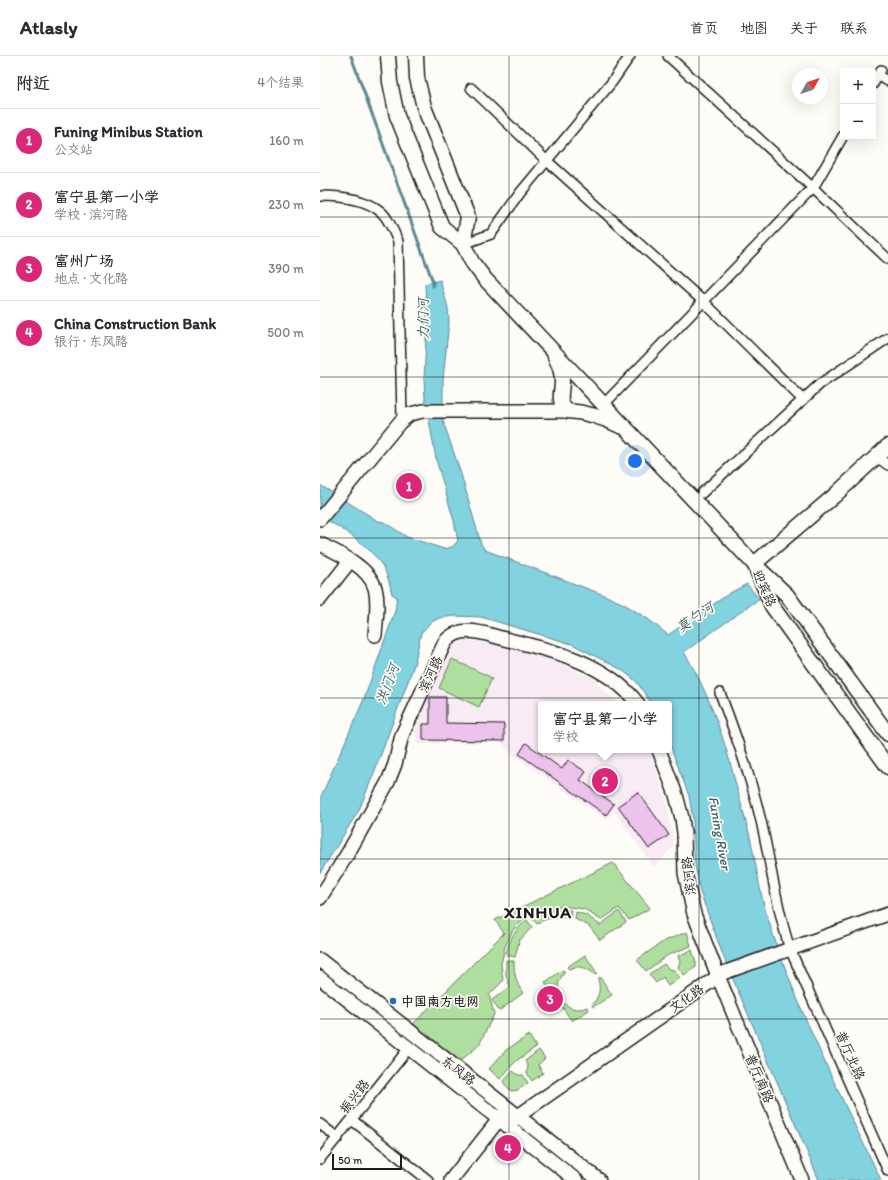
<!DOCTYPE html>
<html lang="zh">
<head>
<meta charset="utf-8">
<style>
	body { margin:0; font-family:Itim,"LXGW WenKai TC",sans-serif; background:#f7f7f7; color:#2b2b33 }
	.controls { position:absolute; right:12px; top:12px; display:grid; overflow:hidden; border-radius:4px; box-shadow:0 4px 16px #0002 }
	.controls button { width:36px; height:36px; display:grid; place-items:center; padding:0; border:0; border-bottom:1px solid #e1e1e2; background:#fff; color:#2b2b33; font:20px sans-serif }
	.compass { position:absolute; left:472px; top:12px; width:36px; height:36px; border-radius:50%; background:#fff; box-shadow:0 4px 16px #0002; rotate:50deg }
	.scale { position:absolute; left:12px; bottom:10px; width:70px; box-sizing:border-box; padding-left:4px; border:2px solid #1c1c1c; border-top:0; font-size:11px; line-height:14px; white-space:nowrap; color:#1c1c1c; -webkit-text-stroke:3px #fdfcf7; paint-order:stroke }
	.you { position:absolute; left:315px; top:405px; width:14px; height:14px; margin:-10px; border:3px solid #fff; border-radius:50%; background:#1a73e8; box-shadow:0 0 0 6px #1a73e833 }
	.badge { display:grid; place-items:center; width:26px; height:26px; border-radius:50%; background:#db2777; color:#fff; font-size:13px; font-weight:700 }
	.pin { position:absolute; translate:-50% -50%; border:2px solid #fff; box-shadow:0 1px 4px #0006 }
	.popup { position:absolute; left:218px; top:645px; width:134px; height:52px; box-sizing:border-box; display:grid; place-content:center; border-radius:4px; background:#fff; filter:drop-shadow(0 1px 3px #0005); font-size:13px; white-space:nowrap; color:#7c7c81 }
	.popup b { font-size:15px; color:#2b2b33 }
	.popup::after { content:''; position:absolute; left:50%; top:100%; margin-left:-8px; border:8px solid transparent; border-top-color:#fff }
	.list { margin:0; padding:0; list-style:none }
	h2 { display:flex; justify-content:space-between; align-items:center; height:52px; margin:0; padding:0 16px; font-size:17px }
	h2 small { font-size:13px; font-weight:400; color:#7c7c81 }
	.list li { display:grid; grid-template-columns:26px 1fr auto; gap:12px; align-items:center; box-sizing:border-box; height:64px; padding:0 16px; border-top:1px solid #e1e1e2 }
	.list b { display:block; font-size:15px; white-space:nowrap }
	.list p { margin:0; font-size:13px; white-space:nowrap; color:#7c7c81 }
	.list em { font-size:13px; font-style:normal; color:#7c7c81 }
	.map { position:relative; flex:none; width:568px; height:1124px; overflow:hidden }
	header { display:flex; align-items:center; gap:24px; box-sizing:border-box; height:56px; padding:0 20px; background:#fff; border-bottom:1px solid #e1e1e2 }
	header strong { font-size:19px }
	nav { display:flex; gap:22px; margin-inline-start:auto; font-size:14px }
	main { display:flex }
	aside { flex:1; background:#fff }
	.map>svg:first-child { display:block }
</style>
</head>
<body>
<header>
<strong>Atlasly</strong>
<nav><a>首页</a><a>地图</a><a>关于</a><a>联系</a></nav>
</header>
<main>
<aside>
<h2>附近<small>4个结果</small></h2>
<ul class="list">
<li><span class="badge">1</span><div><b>Funing Minibus Station</b><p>公交站</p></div><em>160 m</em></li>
<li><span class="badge">2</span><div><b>富宁县第一小学</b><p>学校 · 滨河路</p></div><em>230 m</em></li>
<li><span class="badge">3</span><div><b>富州广场</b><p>地点 · 文化路</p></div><em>390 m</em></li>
<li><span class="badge">4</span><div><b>China Construction Bank</b><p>银行 · 东风路</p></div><em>500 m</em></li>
</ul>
</aside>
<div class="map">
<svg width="568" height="1124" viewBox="0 0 568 1124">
	<rect width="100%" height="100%" fill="#fdfcf7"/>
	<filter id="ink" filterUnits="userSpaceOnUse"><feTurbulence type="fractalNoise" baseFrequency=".025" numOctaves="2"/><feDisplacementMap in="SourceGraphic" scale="8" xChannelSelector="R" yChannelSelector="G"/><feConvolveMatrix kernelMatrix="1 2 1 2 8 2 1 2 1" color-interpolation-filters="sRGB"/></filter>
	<g filter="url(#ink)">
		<polygon fill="#f8ebf3" points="147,584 177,589 231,603 276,624 281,632 300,648 221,648 221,694 330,694 348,754 354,790 334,811 294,755 287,764 189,696 182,686 97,688 95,677 101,657 130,590 136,587"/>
		<g fill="#afdf9f" stroke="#667e5e">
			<polygon points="132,603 172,622 159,651 119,632"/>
			<polygon points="293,807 330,852 309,864 299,852 281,864 264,853 242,850 225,852 206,861 193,874 185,891 181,908 183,925 169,939 174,958 159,989 138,1007 93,968 184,877 175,864"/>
			<path d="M239,854h12l-1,8c-12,-1 -24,-1 -33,6l-6,-7 18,-6z"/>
			<polygon points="299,855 306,866 280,884 269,870 255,863 256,856 266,859 280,869"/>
			<path d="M207,864l5,7 -13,14 -4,16 -9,-2c3,-15 9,-26 21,-35z"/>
			<polygon points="367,876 371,890 348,899 326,915 317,904 344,885"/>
			<polygon points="372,894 376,907 376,911 364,919 358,911 360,906 358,900"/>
			<path d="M265,899l12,18 -2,2c-8,-8 -16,-10 -26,-6l-2,-2z"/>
			<path d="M186,904l8,1c0,13 2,22 9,32l-24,18 -7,-11 18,-13 -4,-12z"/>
			<polygon points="344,908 349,913 354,914 360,922 348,930 343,921 336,927 329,918"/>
			<path d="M243,914l2,2c-7,8 -9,16 -5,26l-3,1 -12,-17z"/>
			<path d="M280,921l12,18 -19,12 -1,-2c7,-8 9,-16 6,-26z"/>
			<path d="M243,946c7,7 15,9 24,5l2,3 -17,11 -12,-17z"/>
			<polygon points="209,979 216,991 196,1005 180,1023 169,1013 186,994"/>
			<polygon points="219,994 225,1002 218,1009 223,1017 212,1025 207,1017 208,1010 205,1005"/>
			<polygon points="193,1015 198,1019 203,1019 208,1027 198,1034 191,1035 183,1026"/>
		</g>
		<path fill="#83d2e0" stroke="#5a8992" d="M120,224l8,28 1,13 -6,58v42l18,53 20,70 4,6 119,45 20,9 24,15 20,16 62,-42 17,-9 12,15 -75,53c27,44 42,92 54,141 4,14 8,29 12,44 6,26 9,53 17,79 29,92 73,178 114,264h-62l-95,-222 -24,-66 -5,-27 -2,-46 -4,-23 -20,-54v-38h-17l-16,-23 -14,-11 -50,-26 -91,-27 -26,-1 -16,2 -9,5 -9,10 -7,32 -40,108 -15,37 -39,63v-74l44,-100 31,-88 2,-14 -5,-3c-2,-10 -5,-21 -10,-29 -15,-22 -40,-36 -62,-49v-31l58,36 6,1 23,15 37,12 8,-2 6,-6 -4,-20 -18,-62 -11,-61 -1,-19 3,-60 -2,-35z"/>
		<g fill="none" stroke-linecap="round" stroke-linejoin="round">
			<polyline stroke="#5a8992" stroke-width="3" points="31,0 113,226 113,230"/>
		</g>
		<g fill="#ecc3ea" stroke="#1c1c1c">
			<polygon points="110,641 126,641 126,667 184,668 184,685 103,684 103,668 110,668"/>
			<polygon points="206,687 242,713 248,704 266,716 260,724 294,748 286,759 199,698"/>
			<polygon points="318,736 349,779 329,793 298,750"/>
		</g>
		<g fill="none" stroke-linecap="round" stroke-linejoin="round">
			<defs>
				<g id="street">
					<polyline points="348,0 493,132 568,203"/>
					<polyline points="558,20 568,25"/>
					<polyline points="553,28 561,14"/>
					<polyline points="151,32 227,105 384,246 483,344"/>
					<path d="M0,140c20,0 44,2 60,15 9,7 13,20 18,30l4,177"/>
					<polyline points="143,188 171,178 200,137 292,26 310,0"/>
					<polyline points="289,343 493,132 523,80"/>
					<polyline points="557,401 568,409"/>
					<polyline points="382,437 500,328 568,282"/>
					<path d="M400,637c16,42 31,85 41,128 10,43 15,86 29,128l98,222"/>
					<polyline points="32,1064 108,1124"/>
					<polyline points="0,1068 18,1082"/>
					<polyline points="0,1103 89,992"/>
				</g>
				<g id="secondary">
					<polyline points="0,463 80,366 90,358 103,355 247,355"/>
					<path d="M0,488c18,9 49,23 55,44 4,15 1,32 0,47"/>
					<polyline points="0,543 30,505"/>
					<polyline points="339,694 356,739 362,762 364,777 365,817 374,858 398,920 482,1124"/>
					<path d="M0,842l28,-45 40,-71 7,-18 7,-29 8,-17 35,-76c16,-19 40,-8 60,-3 47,11 102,24 133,65"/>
					<polyline points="0,904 279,1124"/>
					<polyline points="0,922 256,1124"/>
					<polyline points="187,1069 198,1060 403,917 568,858"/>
					<polyline points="131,1124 184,1057"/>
				</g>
				<g id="primary">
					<polyline points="68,0 70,26 77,60 122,171 143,188 152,206 165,223 434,508 467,539 568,678"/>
					<polyline points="96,0 97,22 104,51 148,161 143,188"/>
					<path d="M235,301c4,7 7,15 7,24 0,12 -5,20 5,30 19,1 35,6 53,15"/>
					<polyline points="434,508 514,440 568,390"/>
					<polyline points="436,512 452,550 568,711"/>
				</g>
			</defs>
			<use href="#street" stroke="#1c1c1c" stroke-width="12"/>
			<use href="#secondary" stroke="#1c1c1c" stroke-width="16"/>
			<use href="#primary" stroke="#1c1c1c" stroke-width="17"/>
			<use href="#street" stroke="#fdfcf7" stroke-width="9"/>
			<use href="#secondary" stroke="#fdfcf7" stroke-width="13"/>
			<use href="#primary" stroke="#fdfcf7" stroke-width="14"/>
		</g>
	</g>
	<path fill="none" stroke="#1c1c1c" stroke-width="1" stroke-opacity="0.55" d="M189,0v1124M379,0v1124M0,161h568M0,321h568M0,482h568M0,642h568M0,803h568M0,963h568"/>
	<circle fill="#1f6fb2" stroke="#fdfcf7" stroke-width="1.5" cx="73" cy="945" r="4"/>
	<g text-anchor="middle" stroke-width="3.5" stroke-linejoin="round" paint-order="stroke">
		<g font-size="13" fill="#1c1c1c" stroke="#fdfcf7">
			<text transform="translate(445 532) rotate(66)" y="5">迎宾路</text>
			<text transform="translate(110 618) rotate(-65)" y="5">滨河路</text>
			<text transform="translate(368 820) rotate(-97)" y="5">滨河路</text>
			<text transform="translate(366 942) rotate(-35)" y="5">文化路</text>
			<text transform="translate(531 999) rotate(66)" y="5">普厅北路</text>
			<text transform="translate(139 1014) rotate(38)" y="5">东风路</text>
			<text transform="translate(440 1022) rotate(67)" y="5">普厅南路</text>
			<text transform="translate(34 1040) rotate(-52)" y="5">振兴路</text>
		</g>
		<g font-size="13" font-weight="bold" fill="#1c1c1c" stroke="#fdfcf7" text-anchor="start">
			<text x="81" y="950">中国南方电网</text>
		</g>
		<g font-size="14" font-style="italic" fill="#405c61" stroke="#fdfcf7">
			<text transform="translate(103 263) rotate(-91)" y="5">力们河</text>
			<text transform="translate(375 561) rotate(-34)" y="5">莫勺河</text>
			<text transform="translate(67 628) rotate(-69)" y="5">洪门河</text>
			<text transform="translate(400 777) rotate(80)" y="5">Funing River</text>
		</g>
		<g font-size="17" font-weight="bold" letter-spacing="1" fill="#1c1c1c" stroke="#fdfcf7">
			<text x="218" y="862">XINHUA</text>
		</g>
	</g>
</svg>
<div class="controls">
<button>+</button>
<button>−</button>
</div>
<svg class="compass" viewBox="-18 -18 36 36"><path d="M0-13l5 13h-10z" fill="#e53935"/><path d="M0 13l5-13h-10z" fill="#7c7c81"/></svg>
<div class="scale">50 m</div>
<div class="you"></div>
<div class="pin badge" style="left:89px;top:430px">1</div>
<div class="pin badge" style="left:285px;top:725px">2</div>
<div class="popup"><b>富宁县第一小学</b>学校</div>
<div class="pin badge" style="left:230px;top:943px">3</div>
<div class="pin badge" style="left:188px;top:1092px">4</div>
</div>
</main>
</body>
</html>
